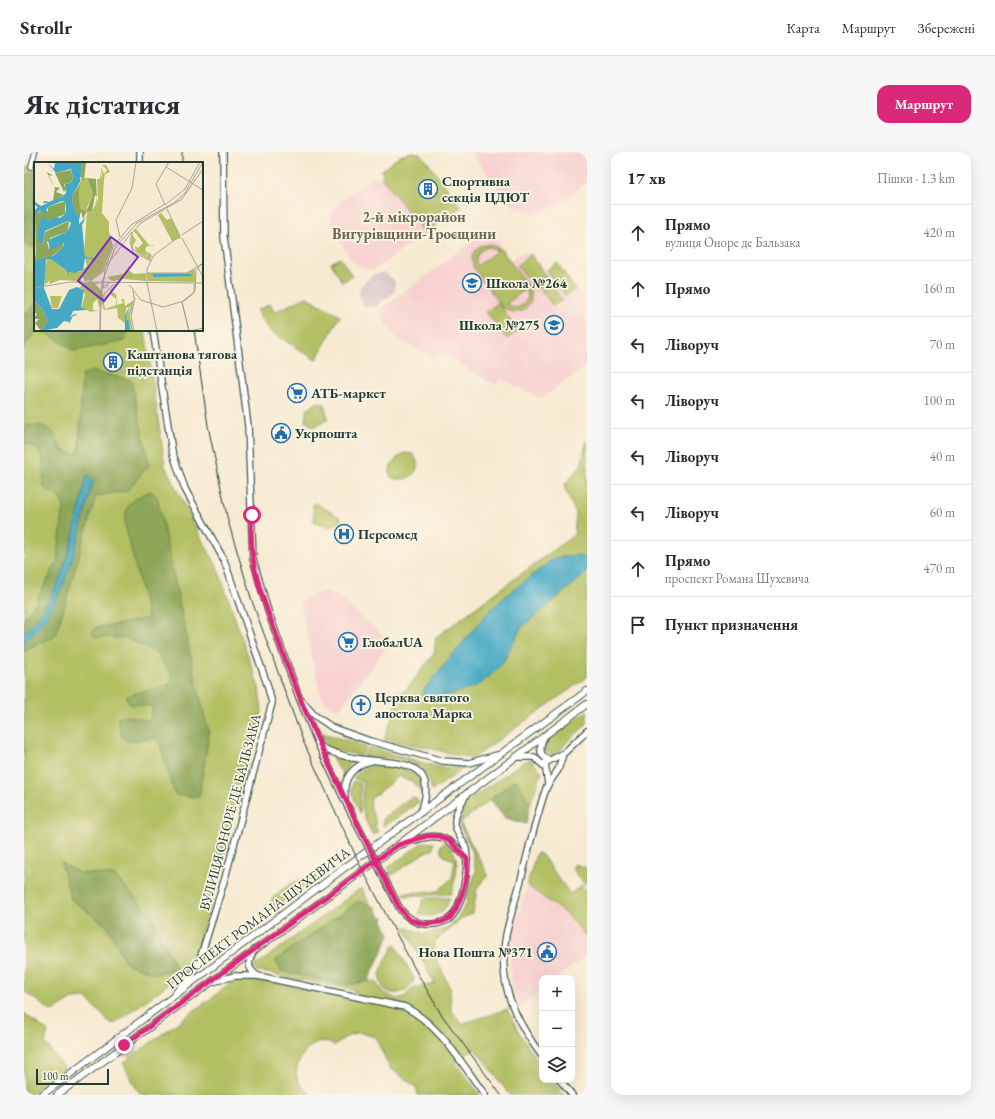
<!DOCTYPE html>
<html lang="uk">
<head>
<meta charset="utf-8">
<style>
	body { margin:0; font-family:"EB Garamond",serif; background:#f7f7f7; color:#2b2b33 }
	.controls { position:absolute; right:12px; bottom:12px; display:grid; overflow:hidden; border-radius:8px; box-shadow:0 4px 16px #0002 }
	.controls button { width:36px; height:36px; display:grid; place-items:center; padding:0; border:0; border-bottom:1px solid #e1e1e2; background:#fff; color:#2b2b33; font:20px sans-serif }
	.scale { position:absolute; left:12px; bottom:10px; width:73px; box-sizing:border-box; padding-left:4px; border:2px solid #1f3d34; border-top:0; font-size:11px; line-height:14px; white-space:nowrap; color:#1f3d34; -webkit-text-stroke:3px #fcf5e5; paint-order:stroke }
	.stop { position:absolute; width:12px; height:12px; margin:-9px; border:3px solid #db2777; border-radius:50%; background:#fff }
	.stop.end { background:#db2777; border-color:#fff; box-shadow:0 1px 4px #0008 }
	.list { margin:0; padding:0; list-style:none }
	h2 { display:flex; justify-content:space-between; align-items:center; height:52px; margin:0; padding:0 16px; font-size:17px }
	h2 small { font-size:13px; font-weight:400; color:#7c7c81 }
	.list li { display:grid; grid-template-columns:26px 1fr auto; gap:12px; align-items:center; box-sizing:border-box; height:56px; padding:0 16px; border-top:1px solid #e1e1e2 }
	.list b { display:block; font-size:15px; white-space:nowrap }
	.list p { margin:0; font-size:13px; white-space:nowrap; color:#7c7c81 }
	.list em { font-size:13px; font-style:normal; color:#7c7c81 }
	.icon { flex:none; width:22px; height:22px; fill:none; stroke:currentColor; stroke-width:2; stroke-linecap:round; stroke-linejoin:round }
	.map { position:relative; flex:none; width:563px; height:943px; overflow:hidden; border-radius:12px }
	header { display:flex; align-items:center; gap:24px; box-sizing:border-box; height:56px; padding:0 20px; background:#fff; border-bottom:1px solid #e1e1e2 }
	header strong { font-size:19px }
	nav { display:flex; gap:22px; margin-inline-start:auto; font-size:14px }
	.intro { display:flex; align-items:center; justify-content:space-between; box-sizing:border-box; height:96px; padding:0 24px }
	h1 { margin:0; font-size:28px }
	.button { padding:10px 18px; border-radius:12px; background:#db2777; color:#fff; font-size:14px; font-weight:700 }
	main { display:flex; gap:24px; padding:0 24px }
	aside { flex:1; background:#fff; border-radius:12px; box-shadow:0 4px 16px #0002 }
	.map>svg:first-child { display:block }
</style>
</head>
<body>
<header>
<strong>Strollr</strong>
<nav><a>Карта</a><a>Маршрут</a><a>Збережені</a></nav>
</header>
<div class="intro"><h1>Як дістатися</h1><a class="button">Маршрут</a></div>
<main>
<div class="map">
<svg width="563" height="943" viewBox="0 0 563 943">
	<rect width="100%" height="100%" fill="#fcf5e5"/>
	<filter id="ink" filterUnits="userSpaceOnUse"><feTurbulence type="fractalNoise" baseFrequency=".025" numOctaves="2"/><feDisplacementMap in="SourceGraphic" scale="8" xChannelSelector="R" yChannelSelector="G"/><feConvolveMatrix kernelMatrix="1 2 1 2 8 2 1 2 1" color-interpolation-filters="sRGB"/></filter>
	<filter id="wash" filterUnits="userSpaceOnUse"><feTurbulence type="fractalNoise" baseFrequency=".012" numOctaves="4" result="noise"/><feDisplacementMap in="SourceGraphic" scale="16" xChannelSelector="R" yChannelSelector="G"/><feGaussianBlur stdDeviation="0.9" result="paint"/><feColorMatrix in="noise" values="0 0 0 0 0 0 0 0 0 0 0 0 0 0 0 0 0 1.4 0 .05"/><feComposite in="paint" operator="in"/></filter>
	<g filter="url(#wash)">
		<rect width="100%" height="100%" fill="#f7ead2"/>
		<g fill="#f7d0cf">
			<polygon points="447,0 563,0 563,31 529,56 511,61 492,56 479,44"/>
			<polygon points="348,25 354,27 357,25 401,81 350,118 344,118 329,110 310,78 307,65 308,59 315,51"/>
			<polygon points="465,77 487,108 497,101 508,102 541,145 553,137 563,151 563,214 518,247 477,227 471,233 417,201 410,207 373,186 353,160"/>
			<polygon points="302,439 312,443 367,490 315,557 309,555 299,548 292,525 276,449"/>
			<polygon points="503,733 542,762 563,785 563,803 533,826 518,826 518,837 494,856 487,829 485,794"/>
		</g>
		<polygon fill="#d2bec5" points="360,120 369,127 371,131 370,140 352,155 341,155 335,143 336,135 349,123"/>
		<g fill="#b2bf62" stroke="#687e4b" fill-rule="evenodd">
			<polygon points="388,0 394,1 401,7 437,55 401,81 357,25 360,23 357,19 376,4"/>
			<polygon points="5,14 11,18 11,178 121,178 141,314 175,382 193,414 235,536 238,559 172,803 161,819 92,871 86,871 62,846 49,847 28,860 0,839 0,16"/>
			<path d="M466,92l11,6 29,38 1,13 -8,10 -10,1 -10,-4 -30,-41 -1,-10 3,-7 5,-4zM465,95l8,4 -20,15c-3,-10 2,-17 12,-19zM502,137l2,8 -5,8 -7,3 -10,-4z"/>
			<polygon points="507,103 525,129 512,138 493,113"/>
			<polygon points="316,106 328,124 318,130 307,111"/>
			<polygon points="533,111 551,137 541,144 523,118"/>
			<polygon points="526,131 538,148 529,154 517,138"/>
			<polygon points="283,145 316,164 292,208 246,179 232,159 246,152 250,160"/>
			<polygon points="474,151 494,179 483,187 462,160"/>
			<polygon points="294,250 301,252 302,261 305,266 290,275 281,269 283,258"/>
			<polygon points="563,288 563,525 448,607 402,595 360,588 376,541 382,538 410,502 412,485 550,383 552,362 540,334 557,313"/>
			<path d="M380,301l9,1c13,16 -6,31 -22,23 -4,-11 4,-18 13,-24z"/>
			<polygon points="291,351 317,366 316,370 304,376 290,369 289,353"/>
			<polygon points="563,559 563,572 541,592 534,603 528,605 521,598 521,590"/>
			<polygon points="296,580 342,595 337,604 306,597"/>
			<path d="M345,595l69,20 26,1 -32,23c-7,-38 -39,-32 -69,-34z"/>
			<polygon points="308,604 330,609 324,613 319,622 310,610"/>
			<path d="M507,608l11,12 -12,32 -14,-25 -56,44 28,52 -11,13 -4,25 -10,5 -29,24v13l16,33 1,22 11,14 45,-15 13,25 22,33v13h10l12,15h-54l-35,-46 -20,13 25,33h-62l-2,-8 -26,-19 -15,-31 -17,-5 -14,6 -9,8c-17,-15 -43,13 -38,32 2,6 10,12 14,17h-169l-6,-7 -13,-25 110,-81 24,-2 91,16 9,-5 -100,-20 -3,-4 107,-79 10,18 -12,-5 -83,59 5,11 66,14 21,-4 8,1 7,11 14,6 7,-2 11,-10 20,-3 -31,-57 21,7 20,-5 12,-10 10,-16v-7l9,-24 -4,-22 -13,-26 7,-22 57,-40z"/>
			<path d="M348,614c23,-1 51,1 51,30l-11,-15 -9,-2 -3,-4 -29,23c-3,15 6,16 4,28l3,5 -5,4c-12,-23 -12,-27 -9,-52l-11,-5 9,-8z"/>
			<polygon points="329,629 337,632 336,661 327,639"/>
			<polygon points="390,645 395,650 360,674 358,672 360,665 386,646"/>
			<polygon points="399,690 410,691 409,697 401,700 368,723 364,716"/>
			<path d="M420,691c20,11 12,33 7,51l-47,2 -1,-3 35,-2 14,-13 3,-18c-9,-3 -16,-3 -14,-15z"/>
			<polygon points="514,701 517,702 546,742 558,733 563,740 563,785 542,762 503,733 512,702"/>
			<polygon points="551,712 563,716 563,732 560,732 548,716"/>
			<path d="M294,724l-49,36 2,-12c14,-15 27,-22 47,-24z"/>
			<path d="M402,746h24c-5,16 -15,20 -31,17l4,-16z"/>
			<path d="M371,792l19,35c-6,17 -31,21 -34,0 -1,-10 10,-26 15,-35z"/>
			<polygon points="0,861 24,880 21,891 41,917 7,943 0,943"/>
		</g>
		<g fill="#8da658" stroke="#567246">
			<polygon points="6,21 11,21 11,95 0,92 0,24"/>
			<polygon points="11,152 11,178 104,178 100,189 50,199 23,181 11,180 0,195 0,164"/>
			<path d="M66,219l41,9 18,85 -22,26 -31,5 -35,122 -7,19 -14,5 -16,10v-34l10,-13 23,-43 7,-56 -3,-8 -17,-10c-3,-19 6,-39 -20,-45v-17c20,-2 31,1 36,22l12,6 7,-1 3,-77z"/>
			<path d="M127,339l6,6 37,175 15,62 -10,63 -24,-2 -15,-52 -5,-5 -27,3 -6,-4 -4,-19 8,-2 23,5 4,-14 -24,-3 -3,-8 45,-12 1,-7 -15,-24 -31,-15 -32,-1 -2,-6 6,-4 24,-3 26,-6 -23,-94c0,-21 7,-25 26,-33z"/>
			<polygon points="492,627 506,652 502,672 481,666 466,648"/>
			<polygon points="37,711 56,721 90,723 127,763 152,816 131,822 102,811 83,774 47,747"/>
			<polygon points="335,749 351,755 356,765 360,765 359,769 366,782 344,829 323,833 257,819 252,808"/>
		</g>
		<g fill="#45a8c5" stroke="#32727c">
			<path d="M63,323l6,5c-15,56 -24,122 -69,162v-8c42,-41 50,-105 63,-159z"/>
			<polygon points="553,403 563,407 563,418 558,425 497,476 478,512 466,524 451,535 429,542 406,547 400,546 398,540 463,461 484,442 530,406"/>
		</g>
	</g>
	<g filter="url(#ink)">
		<g fill="none" stroke-linecap="round" stroke-linejoin="round">
			<defs>
				<polyline id="street" points="7,15 11,0"/>
				<g id="secondary">
					<polyline points="199,0 200,85 224,274 229,407 244,459 274,543 295,594 323,653"/>
					<polyline points="116,11 116,0"/>
					<polyline points="129,178 148,299 161,337 200,408 243,532 248,551 201,726 175,810 169,822 152,840"/>
					<polyline points="278,549 290,563 309,576 346,589 419,609 445,611 473,603"/>
					<path d="M521,583c-5,9 -8,20 4,25"/>
					<path d="M295,594c12,7 27,11 41,13 35,5 81,-1 61,53"/>
					<polyline points="492,605 510,605 520,614"/>
					<polyline points="524,632 521,611 538,602"/>
					<path d="M321,645c-3,-18 8,-32 26,-36"/>
					<path d="M376,693c34,-11 42,-16 67,14"/>
					<path d="M376,757c7,9 14,14 25,15 8,1 17,-1 24,-5 14,-11 20,-53 17,-70 -2,-8 -10,-16 -11,-25 -1,-11 7,-21 12,-31"/>
					<path d="M230,798c-6,12 -8,18 4,26"/>
					<path d="M188,830l23,-6h23l147,31c35,18 57,57 80,88"/>
					<path d="M518,904c-28,-37 -45,-73 -36,-121 4,-19 10,-37 15,-55 8,-32 15,-64 26,-94l11,-16 5,-16 24,-23"/>
					<polyline points="536,928 548,943"/>
				</g>
				<g id="primary">
					<polyline points="18,943 323,714 563,539"/>
					<polyline points="33,943 374,693 563,552"/>
				</g>
			</defs>
			<use href="#street" stroke="#3f574c" stroke-width="6"/>
			<use href="#secondary" stroke="#3f574c" stroke-width="8"/>
			<use href="#primary" stroke="#3f574c" stroke-width="8"/>
			<use href="#street" stroke="#fff" stroke-width="4"/>
			<use href="#secondary" stroke="#fff" stroke-width="5.5"/>
			<use href="#primary" stroke="#fff" stroke-width="6"/>
			<g stroke="#1f3d34" stroke-width="1">
				<polyline points="158,11 158,0"/>
				<polyline points="170,178 184,274 204,369 228,449 279,589 336,713 392,819 417,862 477,943"/>
			</g>
			<defs>
				<polyline id="secondary-bridge" points="323,653 376,757"/>
			</defs>
			<use href="#secondary-bridge" stroke="#3f574c" stroke-width="8" stroke-linecap="butt"/>
			<use href="#secondary-bridge" stroke="#fff" stroke-width="5.5"/>
		</g>
	</g>
	<g fill="none" stroke-linecap="round" stroke-linejoin="round" filter="url(#ink)">
		<path stroke="#db2777" stroke-width="5" d="M100,893l243,-178 31,-22 29,-9h12l11,5 17,18v16l-5,19 -6,15 -6,9 -8,4 -17,2 -15,-4 -10,-11c-43,-86 -87,-170 -119,-261 -11,-31 -27,-68 -29,-99 -1,-11 -1,-23 0,-34"/>
	</g>
	<defs>
		<symbol id="building-ring" viewBox="-11 -11 22 22"><circle r="9.5" fill="#fcf5e5" stroke="#1f6fb2" stroke-width="1.5"/><path d="M-4-6H4V6H1V3H-1V6H-4ZM-2.5-4.3h1.7v1.8h-1.7ZM.8-4.3h1.7v1.8H.8ZM-2.5-1h1.7V.8h-1.7ZM.8-1h1.7V.8H.8Z" fill="#1f6fb2"/></symbol>
		<symbol id="school-ring" viewBox="-11 -11 22 22"><circle r="9.5" fill="#fcf5e5" stroke="#1f6fb2" stroke-width="1.5"/><path d="M0-5L7-2L0 1L-7-2ZM-4 1L0 2.5L4 1V4Q0 6-4 4Z" fill="#1f6fb2"/></symbol>
		<symbol id="supermarket-ring" viewBox="-11 -11 22 22"><circle r="9.5" fill="#fcf5e5" stroke="#1f6fb2" stroke-width="1.5"/><path d="M-6-5.5h2.5l.6 2H6L4.5 2H-2.5L-4.4-4H-6ZM-1.5 3.2a1.3 1.3 0 1 0 .1 0ZM3 3.2a1.3 1.3 0 1 0 .1 0Z" fill="#1f6fb2"/></symbol>
		<symbol id="civic-ring" viewBox="-11 -11 22 22"><circle r="9.5" fill="#fcf5e5" stroke="#1f6fb2" stroke-width="1.5"/><path d="M-.6-6.5H3V-4.5H.6V-3L4-1V1h2V6H-6V1h2V-1L-.6-3ZM-1.2 2.5V6h2.4V2.5Z" fill="#1f6fb2"/></symbol>
		<symbol id="hospital-ring" viewBox="-11 -11 22 22"><circle r="9.5" fill="#fcf5e5" stroke="#1f6fb2" stroke-width="1.5"/><path d="M-5-5h3v3.5h4V-5h3V5h-3V1.5h-4V5h-3Z" fill="#1f6fb2"/></symbol>
		<symbol id="church-ring" viewBox="-11 -11 22 22"><circle r="9.5" fill="#fcf5e5" stroke="#1f6fb2" stroke-width="1.5"/><path d="M-1.2-6h2.4v3.5h3.3v2.4h-3.3V6h-2.4V-.1h-3.3v-2.4h3.3Z" fill="#1f6fb2"/></symbol>
	</defs>
	<g fill-rule="evenodd">
		<use href="#building-ring" x="393" y="26" width="22" height="22"/>
		<use href="#school-ring" x="437" y="120" width="22" height="22"/>
		<use href="#school-ring" x="519" y="162" width="22" height="22"/>
		<use href="#building-ring" x="78" y="199" width="22" height="22"/>
		<use href="#supermarket-ring" x="262" y="230" width="22" height="22"/>
		<use href="#civic-ring" x="246" y="270" width="22" height="22"/>
		<use href="#hospital-ring" x="309" y="371" width="22" height="22"/>
		<use href="#supermarket-ring" x="313" y="479" width="22" height="22"/>
		<use href="#church-ring" x="326" y="542" width="22" height="22"/>
		<use href="#civic-ring" x="512" y="789" width="22" height="22"/>
	</g>
	<g text-anchor="middle" stroke-width="3.5" stroke-linejoin="round" paint-order="stroke">
		<g font-size="14" font-weight="bold" fill="#1f3d34" stroke="#fcf5e5" text-anchor="start">
			<text x="418" y="34">Спортивна<tspan x="418" dy="16">секція ЦДЮТ</tspan></text>
			<text x="462" y="136">Школа №264</text>
			<text x="516" y="178" text-anchor="end">Школа №275</text>
			<text x="103" y="207">Каштанова тягова<tspan x="103" dy="16">пiдстанцiя</tspan></text>
			<text x="287" y="246">АТБ-маркет</text>
			<text x="271" y="286">Укрпошта</text>
			<text x="334" y="387">Персомед</text>
			<text x="338" y="495">ГлобалUA</text>
			<text x="351" y="550">Церква святого<tspan x="351" dy="16">апостола Марка</tspan></text>
			<text x="509" y="805" text-anchor="end">Нова Пошта №371</text>
		</g>
		<g font-size="14" fill="#1f3d34" stroke="#fcf5e5">
			<text transform="translate(206 660) rotate(-75)" y="5">ВУЛИЦЯ ОНОРЕ ДЕ БАЛЬЗАКА</text>
			<text transform="translate(234 766) rotate(-37)" y="5">ПРОСПЕКТ РОМАНА ШУХЕВИЧА</text>
		</g>
		<g font-size="15" font-weight="bold" fill="#686754" stroke="#fcf5e5">
			<text x="390" y="70">2-й мікрорайон<tspan x="390" dy="17">Вигурівщини-Троєщини</tspan></text>
		</g>
	</g>
	<g transform="translate(10 10)">
		<rect width="169" height="169" fill="#f7ead2"/>
		<path d="M68,3h4l4,7 -5,2 -1,5 -2,34 7,9v10l4,13 -10,26 -12,9 -6,1 -4,-7v7l-21,-1 -11,4 1,-4 -5,5 -2,-13 4,-11 -1,-2h6l14,11 1,7v-5h13l7,-6 -3,-12 3,-43 -7,-1 -1,-22 2,-9 6,-1 6,15 -6,15 5,3 6,-11 -1,-21h3v-5l2,4 -1,-11 3,7 3,-4zM127,51l6,7 4,-2 10,20 -9,3 -14,-26zM102,67l14,17 2,-1 2,1h-7l-2,4 3,3 -1,3 -4,-3 4,4 2,-5 3,4 -2,4 -17,-10 -2,-7 1,-9 4,6 -3,6 1,4h5l-4,-1v-3l3,2 5,-5 -9,-12zM161,107v13l-47,-1 -1,-8h39zM94,108l6,4 12,-1v8l-22,-2 -12,2 -5,-4 16,-3zM50,121h17l-6,1 6,6 1,-4 4,2 2,-4h4h-4v3l-6,2 2,14 -5,4 -2,-8 -4,4v7h5l-7,2 -10,-4 4,-13 -2,-6 -4,-1zM77,126l1,4 4,2 1,11 6,-2 -2,-4h3l1,7 9,-6 -4,16 3,15h-3l-1,-10 -3,-2 5,-13 -5,2 -1,15 -7,-5 -1,-10 -13,2v-7l1,6 11,-4v-6l-6,-5zM16,134h12l-4,12h-6z" fill="#b2bf62"/>
		<path d="M48,0h4l-2,19 -4,-5zM37,8l2,8 -2,5 -7,1 2,5 -2,3 -9,-19zM13,10l6,4 -5,-1 7,12 5,1 -4,4 8,3 -11,6 2,-14 -6,-9zM53,16l9,1 1,21 -2,6 2,-9 -2,-2 -3,16h-5l-4,8 -2,-8 -2,9 -6,-14 -1,-10 9,-14 -2,7 1,20 7,2 6,-18zM31,39v13l-16,7 -8,-2 -4,16 6,9 2,-12 24,-11 -1,10 -18,7 -3,4 2,7 14,-7v5l-12,10 -15,3 -1,-44 6,-6 7,1v-4zM0,139l10,10 1,6 4,3 -8,11 -6,-8 4,-4h-5l3,-6 -3,1z" fill="#8da658"/>
		<path d="M13,0l7,7 1,-7h27l-2,20 -8,14 1,10 5,11 1,-7v14l7,-7 -4,8 3,32 11,2 7,-4 -8,5 -10,-2 -2,12 -8,3 -7,-1v6l-2,-8 -15,-11h-5l-2,29 8,21h7l10,-19 8,-3 7,3 -3,17 5,3 -13,1 -3,7 4,-4 4,1 -5,1 -4,8v-2l-5,-1 -7,7 -16,3 8,-11 -4,-3 -1,-6 -10,-10v-57l2,16 17,-4 10,-9 1,-4 -14,7 -2,-10 20,-9 3,-8 -3,-2 -23,10 -2,12h-3l-3,-8 3,-15 5,-3 4,4 5,-4 6,1 5,-4 1,-5 -1,-8h-3l-14,6 -3,7 -5,-4 -6,8v-7l4,-4 -2,-1 -2,-5 7,5 7,-3h-5l1,-2 5,1 14,-6 3,-3 -1,-9 6,-1 2,-5 -2,-9 -15,4zM119,112h38l2,2 -40,1zM96,143l-4,14 3,2 1,10h-5v-15z" fill="#45a8c5"/>
		<path fill="none" stroke="#a1a593" stroke-width="1" d="M132,5l37,23M131,43l20,-16 15,-27M131,43l-9,-21 13,-22M133,47l13,27M148,73l21,-14M86,75l-4,-17 16,-32 4,-26M148,76l20,37 1,15M117,99l-18,-9 -3,-10 2,-9 9,-10 41,-24 21,-30M73,103l25,-33M71,109l-2,16 6,-4M113,111h40l16,-10M55,120l15,-11 9,-24 18,-22 34,-21M57,120l9,9v40M95,123l4,4 1,10M0,126l36,-6 133,1M100,129l7,9 22,7 21,-6 10,-8v-9M148,140l7,29M69,147l1,-15 10,-10M66,169l2,-49 13,-34 22,-25 37,-20 11,-10 18,-31M100,169l-3,-15 4,-18M123,169l-10,-48v-14l7,-14 26,-19M155,169l-7,-29 13,-11 1,-21 7,-7M156,169l13,-3"/>
		<path fill="#7b2cbf" fill-opacity="0.15" stroke="#7b2cbf" stroke-width="2" d="M77,75l27,20 -34,44 -26,-20z"/>
		<rect width="169" height="169" fill="none" stroke="#1f3d34" stroke-width="2"/>
	</g>
</svg>
<div class="controls">
<button>+</button>
<button>−</button>
<button><svg class="icon" aria-label="layers" viewBox="0 0 24 24"><path d="M12 4l9 5-9 5-9-5zM3 14l9 5 9-5"/></svg></button>
</div>
<div class="scale">100 m</div>
<div class="stop" style="left:228px;top:363px"></div>
<div class="stop end" style="left:100px;top:893px"></div>
</div>
<aside>
<h2>17 хв<small>Пішки · 1.3 km</small></h2>
<ul class="list">
<li><svg class="icon" aria-label="ahead" viewBox="0 0 24 24"><path d="M12 20V5M6 11l6-6 6 6"/></svg><div><b>Прямо</b><p>вулиця Оноре де Бальзака</p></div><em>420 m</em></li>
<li><svg class="icon" aria-label="ahead" viewBox="0 0 24 24"><path d="M12 20V5M6 11l6-6 6 6"/></svg><div><b>Прямо</b></div><em>160 m</em></li>
<li><svg class="icon" aria-label="left" viewBox="0 0 24 24"><path d="M17 20v-9H6M10 6l-5 5 5 5"/></svg><div><b>Ліворуч</b></div><em>70 m</em></li>
<li><svg class="icon" aria-label="left" viewBox="0 0 24 24"><path d="M17 20v-9H6M10 6l-5 5 5 5"/></svg><div><b>Ліворуч</b></div><em>100 m</em></li>
<li><svg class="icon" aria-label="left" viewBox="0 0 24 24"><path d="M17 20v-9H6M10 6l-5 5 5 5"/></svg><div><b>Ліворуч</b></div><em>40 m</em></li>
<li><svg class="icon" aria-label="left" viewBox="0 0 24 24"><path d="M17 20v-9H6M10 6l-5 5 5 5"/></svg><div><b>Ліворуч</b></div><em>60 m</em></li>
<li><svg class="icon" aria-label="ahead" viewBox="0 0 24 24"><path d="M12 20V5M6 11l6-6 6 6"/></svg><div><b>Прямо</b><p>проспект Романа Шухевича</p></div><em>470 m</em></li>
<li><svg class="icon" aria-label="arrive" viewBox="0 0 24 24"><path d="M6 21V4h12l-3 4 3 4H6"/></svg><div><b>Пункт призначення</b></div></li>
</ul>
</aside>
</main>
</body>
</html>
